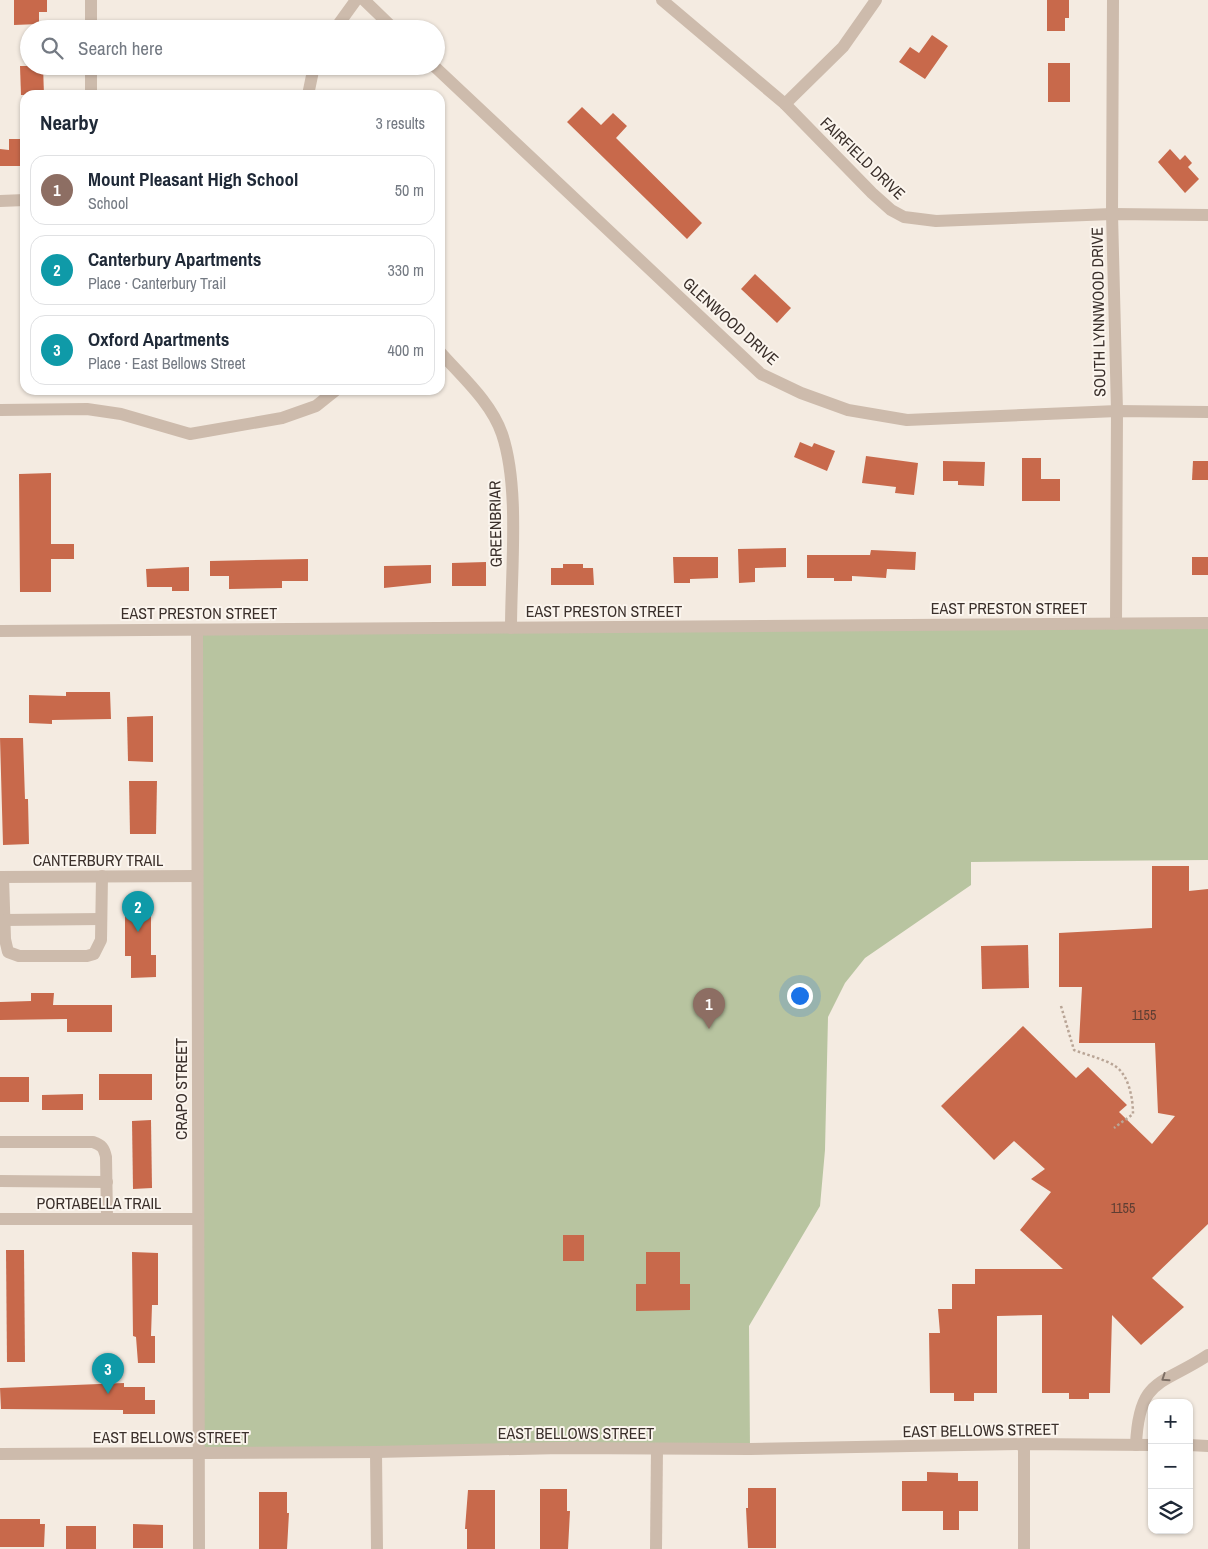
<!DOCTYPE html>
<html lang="en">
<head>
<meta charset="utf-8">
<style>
	body { margin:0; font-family:"Archivo Narrow",sans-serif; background:#f6f6f7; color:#1f2937 }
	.controls { position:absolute; right:15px; bottom:15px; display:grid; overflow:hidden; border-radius:10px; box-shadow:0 1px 4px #0004 }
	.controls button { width:45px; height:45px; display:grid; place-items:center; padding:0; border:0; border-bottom:1px solid #e0e1e3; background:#fff; color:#1f2937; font:25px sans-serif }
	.you { position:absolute; left:799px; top:995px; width:18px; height:18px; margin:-12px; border:4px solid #fff; border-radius:50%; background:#1a73e8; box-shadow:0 0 0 8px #1a73e833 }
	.badge { display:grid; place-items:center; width:32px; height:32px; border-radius:50%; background:#b45309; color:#fff; font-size:16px; font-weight:700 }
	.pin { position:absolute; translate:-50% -41px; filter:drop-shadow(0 1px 2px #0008) }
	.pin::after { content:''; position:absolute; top:26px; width:18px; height:15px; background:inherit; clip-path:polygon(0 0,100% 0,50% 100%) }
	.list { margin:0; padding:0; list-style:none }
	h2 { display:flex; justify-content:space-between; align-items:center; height:65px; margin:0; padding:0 20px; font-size:21px }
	h2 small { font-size:16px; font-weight:400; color:#747a83 }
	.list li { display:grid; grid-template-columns:32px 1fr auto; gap:15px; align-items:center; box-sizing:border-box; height:70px; margin:0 10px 10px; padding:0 10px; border:1px solid #e0e1e3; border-radius:15px }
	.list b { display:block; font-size:19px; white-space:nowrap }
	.list p { margin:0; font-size:16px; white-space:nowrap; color:#747a83 }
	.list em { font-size:16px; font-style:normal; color:#747a83 }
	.icon { flex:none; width:28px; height:28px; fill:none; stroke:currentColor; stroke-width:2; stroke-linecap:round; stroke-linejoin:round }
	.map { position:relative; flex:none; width:1208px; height:1549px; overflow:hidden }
	.search { position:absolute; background:#fff; box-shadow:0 1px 4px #0004; left:20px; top:20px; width:425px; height:55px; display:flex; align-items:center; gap:12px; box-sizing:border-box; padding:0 18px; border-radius:28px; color:#747a83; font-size:19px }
	.panel { position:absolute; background:#fff; box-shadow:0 1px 4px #0004; left:20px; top:90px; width:425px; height:305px; border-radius:15px }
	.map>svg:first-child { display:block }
</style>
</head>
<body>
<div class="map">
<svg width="1208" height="1549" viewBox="0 0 1208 1549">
	<rect width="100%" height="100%" fill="#f4ebe1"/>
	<polygon fill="#b8c4a0" points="1208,623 1208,860 971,862 971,885 865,958 845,983 828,1017 825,1150 820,1206 749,1326 750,1449 197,1454 197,630"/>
	<g fill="#c8694b">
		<polygon points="14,0 47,0 47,12 39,12 39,24 14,25"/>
		<polygon points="1047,0 1069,0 1069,18 1065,18 1065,31 1047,31"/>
		<polygon points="932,35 948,46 925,79 899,62 910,47 919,53"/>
		<rect x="1048" y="63" width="22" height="39"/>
		<polygon points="20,66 43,66 44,95 21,95"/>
		<polygon points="582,107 601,125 613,113 627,126 616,138 702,223 687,239 567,122"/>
		<polygon points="9,139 25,139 25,166 0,166 0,149 9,150"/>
		<polygon points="1170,149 1180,160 1185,155 1192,163 1188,167 1199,179 1185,193 1158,162"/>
		<polygon points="755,274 791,308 777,323 741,289"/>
		<polygon points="800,442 812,447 814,443 835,451 827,471 794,457"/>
		<polygon points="866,456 918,463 914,495 895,493 896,487 862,483"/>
		<polygon points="1022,458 1041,458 1041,479 1060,479 1060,501 1022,501"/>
		<polygon points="943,461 985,462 984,486 958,485 958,481 943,481"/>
		<polygon points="1193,461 1208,461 1208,480 1192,480"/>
		<polygon points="51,473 51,544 74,544 74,559 51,559 51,592 20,592 19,474"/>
		<polygon points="786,548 786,567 755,568 755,582 739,583 738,549"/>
		<polygon points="871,550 916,552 915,570 887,569 886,578 852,576 852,581 834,581 834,578 807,578 807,555 870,555"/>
		<polygon points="673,557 718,557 718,578 690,579 690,583 674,583"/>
		<rect x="1192" y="557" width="16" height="18"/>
		<polygon points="308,559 308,581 282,581 282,588 229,589 229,576 210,576 210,561"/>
		<polygon points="486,562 486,586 452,586 452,563"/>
		<polygon points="563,564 583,564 583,568 593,568 594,585 551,585 551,568 563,568"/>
		<polygon points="431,565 431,583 384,588 384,566"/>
		<polygon points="189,567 189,591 172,591 172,587 147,587 146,569"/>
		<polygon points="66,692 110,692 111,719 52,720 52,724 29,723 29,695 66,696"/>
		<polygon points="153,716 153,762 128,761 127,717"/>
		<polygon points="0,738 23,738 25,799 28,799 29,844 3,845"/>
		<polygon points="129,781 157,781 156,834 130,834"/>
		<polygon points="1152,866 1189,866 1189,891 1208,889 1208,1224 1152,1278 1184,1307 1141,1345 1112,1315 1110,1393 1089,1393 1089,1399 1069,1399 1069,1393 1042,1393 1042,1315 997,1316 997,1393 974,1393 974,1401 954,1401 954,1393 930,1393 929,1333 940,1333 938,1309 952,1309 952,1284 975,1284 975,1269 1063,1269 1020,1230 1051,1192 1031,1179 1045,1169 1014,1141 994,1160 941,1106 1023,1026 1076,1078 1088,1067 1127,1105 1119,1112 1152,1144 1175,1116 1158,1113 1155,1043 1079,1043 1082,987 1059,987 1059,933 1152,928"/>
		<polygon points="125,910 151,910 151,955 156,955 156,977 131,978 131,956 125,956"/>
		<polygon points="1028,945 1029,988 982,989 981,946"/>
		<polygon points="31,993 54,993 53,1005 112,1005 112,1032 67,1032 67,1019 0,1020 0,1002 31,1001"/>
		<rect x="99" y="1074" width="53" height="26"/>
		<rect x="0" y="1077" width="29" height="25"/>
		<polygon points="83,1094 83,1110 42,1110 42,1095"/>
		<polygon points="151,1120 152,1188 133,1189 132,1121"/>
		<rect x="563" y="1235" width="21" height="26"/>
		<polygon points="6,1250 24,1250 25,1362 7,1362"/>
		<polygon points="132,1252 158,1253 158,1305 152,1305 151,1336 155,1336 155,1363 138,1363 136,1337 133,1336"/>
		<polygon points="646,1252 680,1252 680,1284 690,1284 690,1310 636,1311 636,1284 646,1284"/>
		<polygon points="124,1383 124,1387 145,1387 145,1400 155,1400 155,1414 123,1414 123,1410 1,1409 0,1388"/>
		<polygon points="927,1472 958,1473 958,1481 978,1481 978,1511 959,1511 959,1530 943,1530 943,1511 902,1511 902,1481 927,1481"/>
		<polygon points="748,1488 776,1488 776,1548 748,1548 746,1508 748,1508"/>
		<polygon points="540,1489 567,1489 567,1511 570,1511 568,1549 540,1549"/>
		<polygon points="468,1490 495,1490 495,1549 467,1549 467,1529 465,1529"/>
		<polygon points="259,1492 287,1492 287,1513 289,1513 287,1549 259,1549"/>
		<polygon points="0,1519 40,1519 40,1524 45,1524 44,1547 0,1547"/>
		<polygon points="133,1524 163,1525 163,1548 133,1548"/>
		<rect x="66" y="1526" width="30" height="23"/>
	</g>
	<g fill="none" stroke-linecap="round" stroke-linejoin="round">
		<path stroke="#b9a596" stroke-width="2.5" stroke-dasharray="2.5 2.5" stroke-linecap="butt" d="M1061,1006l13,44c13,5 30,9 41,16 14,9 18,33 18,48l-19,14"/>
		<g stroke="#cdbbac" stroke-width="12">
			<polyline points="91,0 91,29"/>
			<polyline points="364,0 394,29"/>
			<polyline points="662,0 785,104 872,193 891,210 904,217 936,221 1112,214 1208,215"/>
			<polyline points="1113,0 1112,214 1117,411 1116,624"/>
			<polyline points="335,29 356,0"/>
			<polyline points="91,66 91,95"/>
			<polyline points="434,66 761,374 801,393 848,410 907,420 1117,411 1208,412"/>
			<polyline points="308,95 314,66"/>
			<polyline points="785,104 843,47 876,0"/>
			<polyline points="0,201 25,200"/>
			<path d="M440,352c22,25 51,50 62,82 18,53 9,136 9,194"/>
			<polyline points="0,410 87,409 121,414 190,434 282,418 316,406 336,390"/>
			<polyline points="197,630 199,1549"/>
			<polyline points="0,631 1208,623"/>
			<polyline points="0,877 197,876"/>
			<polyline points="3,877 5,939 8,952 19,956 87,956 94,954 101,940 102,876"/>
			<polyline points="4,920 101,919"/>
			<path d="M0,1142h93c9,3 11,6 13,15l1,61"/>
			<polyline points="0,1181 107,1182"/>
			<polyline points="0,1219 197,1219"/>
			<path d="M1136,1445c3,-68 25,-59 72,-90"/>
			<polyline points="1189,1445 1208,1446"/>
			<polyline points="376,1452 377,1549"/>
			<polyline points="0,1454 376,1452 561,1448 750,1449 1024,1444 1152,1445"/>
			<polyline points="656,1549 657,1449"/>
			<polyline points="1024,1549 1024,1444"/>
		</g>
	</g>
	<defs><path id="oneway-chevron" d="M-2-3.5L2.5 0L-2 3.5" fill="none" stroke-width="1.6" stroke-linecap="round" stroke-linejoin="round" transform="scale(1.25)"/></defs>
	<use stroke="#7d6f65" href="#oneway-chevron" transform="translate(1165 1378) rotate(146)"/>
	<g text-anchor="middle" stroke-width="4" stroke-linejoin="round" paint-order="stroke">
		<g font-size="14" fill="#5e3e33">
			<text x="1144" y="1020">1155</text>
			<text x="1123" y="1213">1155</text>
		</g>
		<g font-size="16" fill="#3b302b" stroke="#fbf5ee">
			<text transform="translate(863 158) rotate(44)" y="6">FAIRFIELD DRIVE</text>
			<text transform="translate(1098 312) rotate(-91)" y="6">SOUTH LYNNWOOD DRIVE</text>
			<text transform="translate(731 321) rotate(42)" y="6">GLENWOOD DRIVE</text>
			<text transform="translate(495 524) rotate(-91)" y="6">GREENBRIAR</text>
			<text x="1009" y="614">EAST PRESTON STREET</text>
			<text x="604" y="617">EAST PRESTON STREET</text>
			<text x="199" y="619">EAST PRESTON STREET</text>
			<text x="98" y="866">CANTERBURY TRAIL</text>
			<text transform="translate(181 1089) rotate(-90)" y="6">CRAPO STREET</text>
			<text x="99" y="1209">PORTABELLA TRAIL</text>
			<text transform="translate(981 1430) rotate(-1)" y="6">EAST BELLOWS STREET</text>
			<text x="576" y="1439">EAST BELLOWS STREET</text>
			<text x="171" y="1443">EAST BELLOWS STREET</text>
		</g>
	</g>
</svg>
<div class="controls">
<button>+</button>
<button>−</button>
<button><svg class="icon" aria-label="layers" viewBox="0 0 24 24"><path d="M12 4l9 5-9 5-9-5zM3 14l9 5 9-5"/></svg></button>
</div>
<div class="you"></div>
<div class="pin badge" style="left:709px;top:1029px;background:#8d6e63">1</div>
<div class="pin badge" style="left:138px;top:932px;background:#0f9aa8">2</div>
<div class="pin badge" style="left:108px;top:1394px;background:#0f9aa8">3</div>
<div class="search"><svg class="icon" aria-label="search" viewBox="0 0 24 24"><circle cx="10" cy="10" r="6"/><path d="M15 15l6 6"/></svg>Search here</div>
<section class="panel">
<h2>Nearby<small>3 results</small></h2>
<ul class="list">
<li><span class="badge" style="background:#8d6e63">1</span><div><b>Mount Pleasant High School</b><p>School</p></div><em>50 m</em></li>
<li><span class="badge" style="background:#0f9aa8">2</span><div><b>Canterbury Apartments</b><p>Place · Canterbury Trail</p></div><em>330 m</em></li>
<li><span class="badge" style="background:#0f9aa8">3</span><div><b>Oxford Apartments</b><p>Place · East Bellows Street</p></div><em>400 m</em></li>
</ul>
</section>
</div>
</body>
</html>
